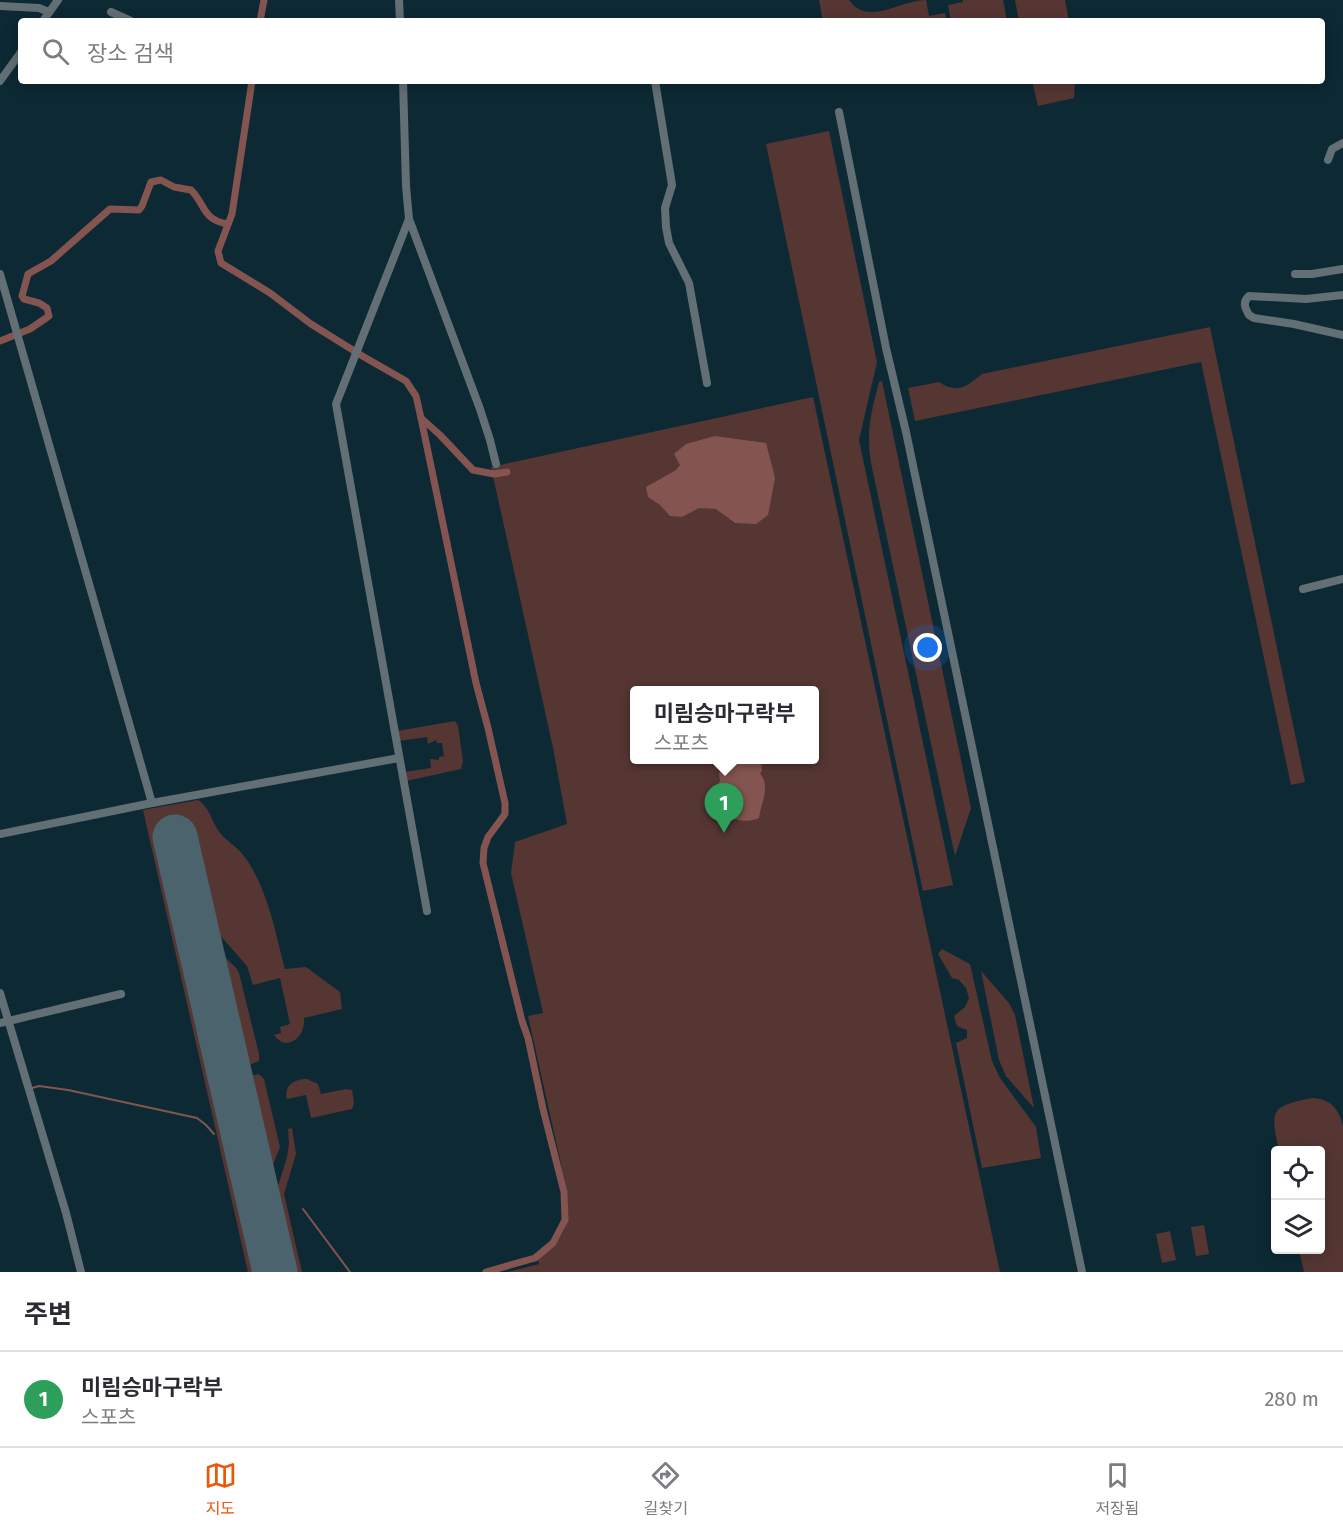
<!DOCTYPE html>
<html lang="ko">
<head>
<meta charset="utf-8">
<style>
	body { margin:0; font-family:"Fira Sans","Noto Sans KR",sans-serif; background:#f2f2f3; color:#2b2b33 }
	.controls { position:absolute; right:18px; bottom:18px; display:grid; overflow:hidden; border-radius:6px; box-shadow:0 3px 15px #0003 }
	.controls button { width:54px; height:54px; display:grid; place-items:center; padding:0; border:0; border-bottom:2px solid #e1e1e2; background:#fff; color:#2b2b33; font:30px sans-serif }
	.you { position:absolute; left:928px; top:648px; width:21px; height:21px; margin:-15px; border:4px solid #fff; border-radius:50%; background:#1a73e8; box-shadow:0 0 0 9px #1a73e833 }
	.badge { display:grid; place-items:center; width:39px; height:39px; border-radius:50%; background:#ea580c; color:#fff; font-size:20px; font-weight:700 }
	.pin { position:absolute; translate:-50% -50px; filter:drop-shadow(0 2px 3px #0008) }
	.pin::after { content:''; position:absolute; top:32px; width:21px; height:18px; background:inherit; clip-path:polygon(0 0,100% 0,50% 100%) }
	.popup { position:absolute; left:630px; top:686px; width:189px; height:78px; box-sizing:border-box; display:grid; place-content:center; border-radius:6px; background:#fff; filter:drop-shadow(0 2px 4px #0005); font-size:20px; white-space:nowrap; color:#7c7c81 }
	.popup b { font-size:22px; color:#2b2b33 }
	.popup::after { content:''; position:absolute; left:50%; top:100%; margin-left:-12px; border:12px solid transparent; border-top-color:#fff }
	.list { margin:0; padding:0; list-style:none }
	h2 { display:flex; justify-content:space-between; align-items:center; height:78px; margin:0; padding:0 24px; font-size:26px }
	h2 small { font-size:20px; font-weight:400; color:#7c7c81 }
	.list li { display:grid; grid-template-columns:39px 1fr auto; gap:18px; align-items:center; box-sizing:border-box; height:96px; padding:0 24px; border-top:2px solid #e1e1e2 }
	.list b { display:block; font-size:22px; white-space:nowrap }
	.list p { margin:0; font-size:20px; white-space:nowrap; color:#7c7c81 }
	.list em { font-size:20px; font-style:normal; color:#7c7c81 }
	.icon { flex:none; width:33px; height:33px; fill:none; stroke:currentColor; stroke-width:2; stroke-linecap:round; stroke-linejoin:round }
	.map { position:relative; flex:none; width:1343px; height:1272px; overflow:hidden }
	.search { position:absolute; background:#fff; box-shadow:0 3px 15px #0003; left:18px; right:18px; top:18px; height:66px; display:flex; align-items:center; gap:15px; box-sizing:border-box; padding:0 21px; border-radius:6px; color:#7c7c81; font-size:22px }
	.sheet { height:174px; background:#fff }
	nav { display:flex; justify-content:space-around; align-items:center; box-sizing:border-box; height:84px; border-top:2px solid #e1e1e2; background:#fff; font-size:16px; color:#7c7c81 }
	nav a { display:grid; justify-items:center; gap:3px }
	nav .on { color:#ea580c }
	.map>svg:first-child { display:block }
</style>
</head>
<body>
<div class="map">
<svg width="1343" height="1272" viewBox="0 0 1343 1272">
	<rect width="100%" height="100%" fill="#0d2934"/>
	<g fill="#553633" fill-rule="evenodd">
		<path d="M819,0h30c19,27 51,0 77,0l3,16 16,-3 2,8h-124z"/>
		<polygon points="963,0 1003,0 1007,21 951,21 948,5 963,2"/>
		<polygon points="1015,0 1065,0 1069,21 1019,21"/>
		<polygon points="1032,81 1075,81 1074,98 1038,106"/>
		<polygon points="829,131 877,362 859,440 953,885 923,891 766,144"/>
		<path d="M1210,327l95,455 -14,3 -90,-423 -286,59 -7,-33 31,-6c18,12 27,5 43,-8z"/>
		<path d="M882,381l89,427 -16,48 -84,-393c-5,-34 0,-49 8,-81z"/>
		<path d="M813,397l187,875h-492l31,-8 -1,-5c28,-20 32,-36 29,-68l-39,-175 15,-3 -32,-140 4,-31 52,-18 -14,-76 -62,-281zM634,690h180v70h-180z"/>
		<polygon points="455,721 458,726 463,761 461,769 406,781 405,772 431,768 430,759 439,760 439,757 444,756 442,743 437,743 436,740 428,744 427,737 399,741 397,731"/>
		<path d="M198,800c12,8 12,18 20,30 6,10 19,16 26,26 24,32 31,76 41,113l21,-2 34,25 2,17 -38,9c2,19 -17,35 -30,17l7,-2 -1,-6 10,-3 -10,-46 -27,7 -6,-19 -44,-50 -17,-84 -20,4 97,436h-15l-105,-462z"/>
		<polygon points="216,948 237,969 239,973 259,1054 259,1061 244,1067 238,1063 212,953"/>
		<polygon points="942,949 970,964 992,1061 1000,1078 1036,1127 1041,1158 982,1168 956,1043 967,1038 967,1030 957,1026 954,1016 965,1007 969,998 966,988 959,980 952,978 938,954"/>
		<polygon points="981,971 1009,1003 1015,1015 1034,1108 1006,1076 999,1060"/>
		<polygon points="259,1074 264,1079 280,1147 268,1177 263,1175 242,1083 247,1077"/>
		<path d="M307,1079l11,5 3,10 25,-5 6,1 2,13 -2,6 -41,9 -5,-23 -19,4c-3,-14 7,-20 20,-20z"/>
		<path d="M1312,1098c19,1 27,11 31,28v146h-39l-5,-22h21v-100h-41c-9,-42 -8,-43 33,-52z"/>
		<polygon points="292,1128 296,1154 284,1194 302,1272 286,1272 271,1209 287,1157 289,1144 288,1129"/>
		<polygon points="1204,1225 1209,1254 1196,1256 1191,1227"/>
		<polygon points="1170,1231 1176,1260 1162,1263 1156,1234"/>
	</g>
	<g fill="#845550">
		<polygon points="715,436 766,443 775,478 768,515 756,524 735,523 716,509 699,508 682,517 670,516 660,505 648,497 646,487 676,470 680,465 674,454 686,444"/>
		<path d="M737,760h24l1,11 -2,2c11,15 1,29 -1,45 -18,8 -31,-4 -46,-5l-3,-17 10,-15 -1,-8 6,-7 13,-3z"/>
	</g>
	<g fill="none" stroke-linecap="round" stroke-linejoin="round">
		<g stroke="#845550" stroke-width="2">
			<polyline points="32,1088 39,1086 68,1090 197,1118 206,1125 214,1134"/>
			<polyline points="303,1209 350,1272"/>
		</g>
		<g stroke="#845550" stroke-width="7">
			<polyline points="260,21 264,0"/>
			<polyline points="252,81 232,214 218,251 221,263 270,293 311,324 364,357 406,381 416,396 421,418 440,435 473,470 494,474 507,472"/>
			<path d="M0,341l30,-12 19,-13 -2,-8 -8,-5 -15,-4 -2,-3 6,-22 23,-13 59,-52 29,1 3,-4 9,-24 10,-2 13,7 17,3c15,15 11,30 37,34"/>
			<polyline points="421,418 476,683 488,728 505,803 505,814 488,837 484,848 483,863 522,1021 528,1038 543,1109 564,1192 565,1220 553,1243 535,1258 486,1272"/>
		</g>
		<polyline stroke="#4b636c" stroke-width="45" points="175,837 275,1272"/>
		<g stroke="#626f75" stroke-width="8">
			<polyline points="399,0 400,21"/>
			<polyline points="0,6 39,8 49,12"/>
			<polyline points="111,12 131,21"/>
			<polyline points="43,21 58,0"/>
			<polyline points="0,81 21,52"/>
			<polyline points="403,81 406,186 409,219 480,409 490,440 496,464"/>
			<polyline points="655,81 672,185 665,208 666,227 669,243 689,283 707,383"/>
			<polyline points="839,112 886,348 906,432 1082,1272"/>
			<polyline points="1328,160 1332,149 1343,143"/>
			<polyline points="409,219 336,404 427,911"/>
			<polyline points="0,274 152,803"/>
			<polyline points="1295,274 1312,274 1343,269"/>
			<path d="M1343,295l-37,4 -57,-3c-7,6 -4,12 0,19l5,3 40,6 49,11"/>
			<polyline points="1303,589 1343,579"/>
			<polyline points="0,834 152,803 399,758"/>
			<polyline points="0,993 66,1213 81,1272"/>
			<polyline points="0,1023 121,994"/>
		</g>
	</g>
</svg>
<div class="controls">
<button><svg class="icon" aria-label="locate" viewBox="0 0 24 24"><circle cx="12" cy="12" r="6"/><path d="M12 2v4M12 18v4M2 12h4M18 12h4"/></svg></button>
<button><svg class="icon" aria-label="layers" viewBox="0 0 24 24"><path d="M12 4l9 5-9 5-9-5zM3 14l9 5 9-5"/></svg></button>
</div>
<div class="you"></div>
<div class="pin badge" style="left:724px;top:833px;background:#2e9e5b">1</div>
<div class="popup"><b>미림승마구락부</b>스포츠</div>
<div class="search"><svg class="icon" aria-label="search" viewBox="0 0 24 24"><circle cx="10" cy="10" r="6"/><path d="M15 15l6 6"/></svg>장소 검색</div>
</div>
<section class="sheet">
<h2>주변<small></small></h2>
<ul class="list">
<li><span class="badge" style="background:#2e9e5b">1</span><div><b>미림승마구락부</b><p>스포츠</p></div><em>280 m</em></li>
</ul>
</section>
<nav>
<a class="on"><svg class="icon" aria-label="map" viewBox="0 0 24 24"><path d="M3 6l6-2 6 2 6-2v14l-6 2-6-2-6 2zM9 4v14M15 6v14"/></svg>지도</a>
<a><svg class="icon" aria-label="directions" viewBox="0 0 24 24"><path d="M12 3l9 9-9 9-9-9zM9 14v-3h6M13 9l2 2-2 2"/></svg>길찾기</a>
<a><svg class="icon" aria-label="saved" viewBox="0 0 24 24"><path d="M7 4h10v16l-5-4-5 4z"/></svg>저장됨</a>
</nav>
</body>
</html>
